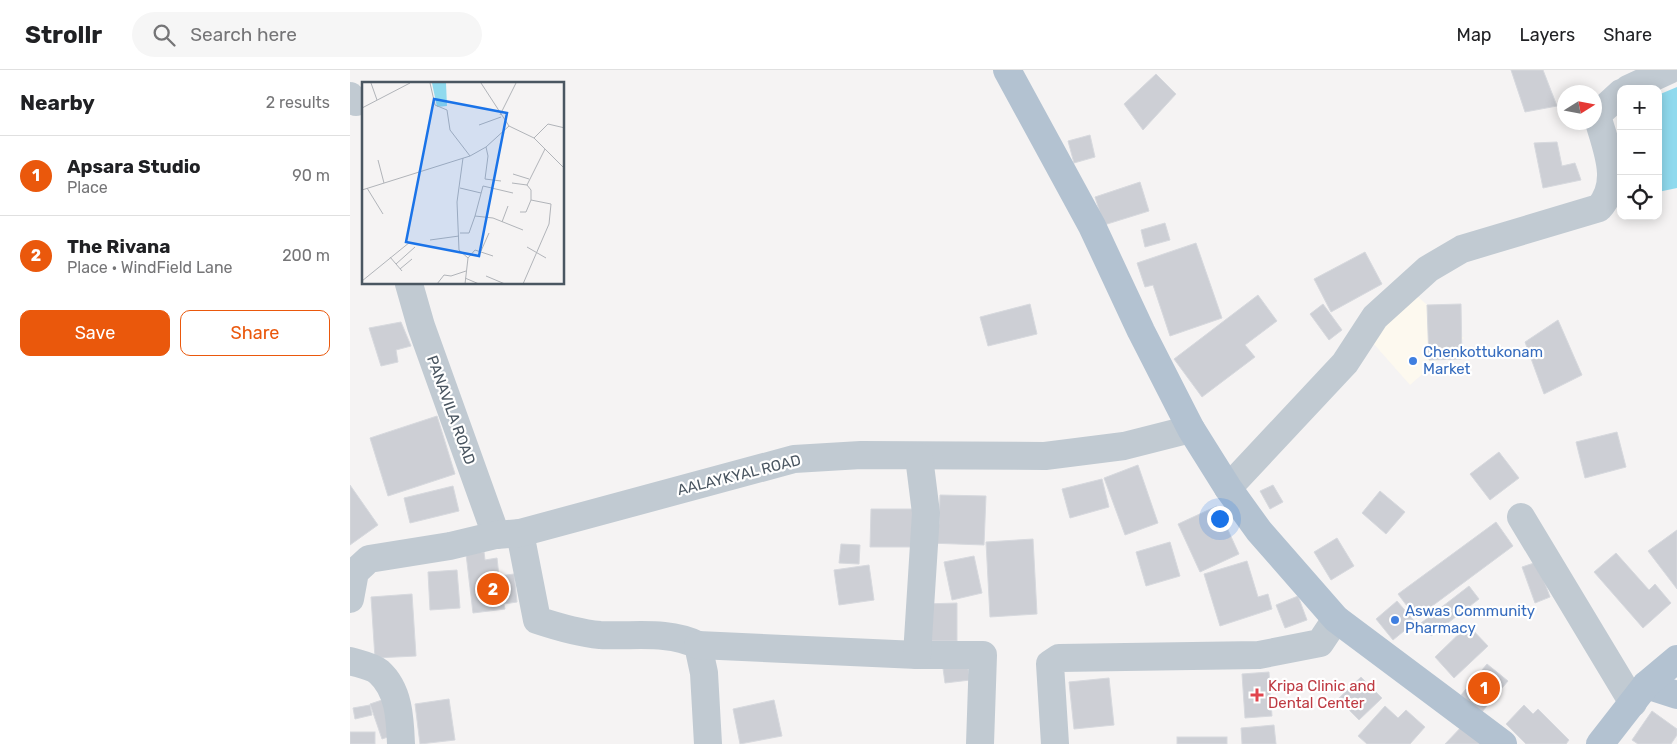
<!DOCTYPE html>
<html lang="en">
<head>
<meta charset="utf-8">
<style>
	body { margin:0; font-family:Rubik,sans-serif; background:#f6f6f6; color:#202124 }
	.controls { position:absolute; right:15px; top:15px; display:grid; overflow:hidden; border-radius:10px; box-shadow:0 2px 12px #0003 }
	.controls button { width:45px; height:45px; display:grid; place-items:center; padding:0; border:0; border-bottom:1px solid #e0e0e0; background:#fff; color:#202124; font:25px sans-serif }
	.compass { position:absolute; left:1207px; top:15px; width:45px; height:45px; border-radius:50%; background:#fff; box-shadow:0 2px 12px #0003; rotate:79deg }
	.you { position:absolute; left:869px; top:448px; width:18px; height:18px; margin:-12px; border:4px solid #fff; border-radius:50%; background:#1a73e8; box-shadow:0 0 0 8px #1a73e833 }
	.badge { display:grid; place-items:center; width:32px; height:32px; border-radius:50%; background:#ea580c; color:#fff; font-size:16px; font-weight:700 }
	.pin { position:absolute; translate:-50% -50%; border:2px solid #fff; box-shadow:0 1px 5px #0006 }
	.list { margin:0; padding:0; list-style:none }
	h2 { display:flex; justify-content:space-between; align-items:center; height:65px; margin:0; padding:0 20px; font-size:21px }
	h2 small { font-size:16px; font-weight:400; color:#757577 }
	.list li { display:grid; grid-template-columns:32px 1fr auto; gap:15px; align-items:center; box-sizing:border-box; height:80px; padding:0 20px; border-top:1px solid #e0e0e0 }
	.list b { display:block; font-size:19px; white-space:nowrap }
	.list p { margin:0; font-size:16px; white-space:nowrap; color:#757577 }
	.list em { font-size:16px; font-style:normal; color:#757577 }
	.actions { display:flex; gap:10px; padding:15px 20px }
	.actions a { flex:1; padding:11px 0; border:1px solid #ea580c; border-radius:10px; text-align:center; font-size:18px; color:#ea580c }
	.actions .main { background:#ea580c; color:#fff }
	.icon { flex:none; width:28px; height:28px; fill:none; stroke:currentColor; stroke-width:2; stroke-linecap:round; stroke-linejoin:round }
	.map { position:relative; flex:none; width:1327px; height:674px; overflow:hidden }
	header { display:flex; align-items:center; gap:30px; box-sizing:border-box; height:70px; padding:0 25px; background:#fff; border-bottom:1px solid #e0e0e0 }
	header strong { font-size:24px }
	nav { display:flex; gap:28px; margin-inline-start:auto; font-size:18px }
	.search { width:350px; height:45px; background:#f6f6f6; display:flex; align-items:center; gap:12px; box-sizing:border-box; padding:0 18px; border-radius:28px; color:#757577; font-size:19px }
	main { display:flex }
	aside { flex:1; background:#fff }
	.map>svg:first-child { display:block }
</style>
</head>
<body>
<header>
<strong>Strollr</strong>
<div class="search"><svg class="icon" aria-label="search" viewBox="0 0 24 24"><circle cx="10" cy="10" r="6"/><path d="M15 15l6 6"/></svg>Search here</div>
<nav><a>Map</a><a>Layers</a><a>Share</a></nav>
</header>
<main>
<aside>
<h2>Nearby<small>2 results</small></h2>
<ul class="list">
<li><span class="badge">1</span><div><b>Apsara Studio</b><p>Place</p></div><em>90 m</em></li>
<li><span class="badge">2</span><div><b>The Rivana</b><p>Place · WindField Lane</p></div><em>200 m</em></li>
</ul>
<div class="actions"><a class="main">Save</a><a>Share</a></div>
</aside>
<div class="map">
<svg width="1327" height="674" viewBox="0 0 1327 674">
	<rect width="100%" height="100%" fill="#f5f3f3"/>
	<polygon fill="#fdf9ef" points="1065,224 1114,268 1060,315 1015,264"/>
	<polygon fill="#90daee" points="1327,17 1327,118 1308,122 1308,25"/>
	<g fill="#cdcfd5" stroke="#d7d9de">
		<polygon points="1161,0 1193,0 1207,36 1175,42"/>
		<polygon points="806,4 826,24 793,60 774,34"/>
		<polygon points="740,65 745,87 724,93 718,71"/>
		<polygon points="1207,72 1212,96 1225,93 1231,110 1193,118 1184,73"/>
		<polygon points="790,112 799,141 754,155 745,127"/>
		<polygon points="815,153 820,170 795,177 791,160"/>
		<polygon points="846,173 872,248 820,266 803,215 795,217 787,193"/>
		<polygon points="1015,182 1032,214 981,242 964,209"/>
		<polygon points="908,225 927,251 895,275 905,287 852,327 824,289"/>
		<polygon points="680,234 687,264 638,276 630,247"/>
		<polygon points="973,234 992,260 979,270 960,244"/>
		<polygon points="1111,234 1112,289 1079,290 1077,235"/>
		<polygon points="1208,250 1232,305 1194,324 1175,272"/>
		<polygon points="51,252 61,276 46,280 48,292 31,296 19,258"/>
		<polygon points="87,346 105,404 38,426 20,368"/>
		<polygon points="1267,362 1276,397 1235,408 1226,372"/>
		<polygon points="1149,382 1169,408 1140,430 1120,404"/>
		<polygon points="788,395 808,453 775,465 754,408"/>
		<polygon points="752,409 759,437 720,448 712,419"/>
		<polygon points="0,415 28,455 0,475"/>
		<polygon points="923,415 933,432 920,439 910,421"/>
		<polygon points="103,416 109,441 60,453 54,428"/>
		<polygon points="1030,421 1055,442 1036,464 1012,443"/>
		<polygon points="590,425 636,426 634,475 579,473 589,454"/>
		<polygon points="867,436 889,484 850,502 828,454"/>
		<polygon points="521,439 570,439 569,477 520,477"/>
		<polygon points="1146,452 1163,476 1066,548 1048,524"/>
		<polygon points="1327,460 1327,519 1298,481"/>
		<polygon points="987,468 1004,496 981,510 964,482"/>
		<polygon points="683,469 687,544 640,547 636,472"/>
		<polygon points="820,472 830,506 796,516 786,482"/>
		<polygon points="491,474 510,475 509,494 489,493"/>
		<polygon points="134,482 135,490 147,488 149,506 164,504 167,532 154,534 155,539 123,543 116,484"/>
		<polygon points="1266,483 1299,520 1305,514 1321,533 1293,558 1244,502"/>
		<polygon points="624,486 632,523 602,530 594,492"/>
		<polygon points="897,491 908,527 918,524 922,539 870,556 854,504"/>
		<polygon points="1187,492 1200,527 1185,533 1172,497"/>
		<polygon points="519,495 524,530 489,535 484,500"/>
		<polygon points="107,500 110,538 80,540 78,502"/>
		<polygon points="1119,516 1129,529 1081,566 1071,553"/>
		<polygon points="62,524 66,586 25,588 21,527"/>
		<polygon points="948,526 957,550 935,558 926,535"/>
		<polygon points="1047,531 1065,552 1043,570 1026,549"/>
		<polygon points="607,533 607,571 574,571 574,534"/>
		<polygon points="1118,555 1138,576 1104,608 1085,587"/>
		<polygon points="616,587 620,610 595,613 592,591"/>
		<polygon points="1137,594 1158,611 1131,643 1111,625"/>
		<polygon points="919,602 922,646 895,648 892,604"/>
		<polygon points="1011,607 1032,628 1009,650 988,629"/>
		<polygon points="759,608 764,655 724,659 719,612"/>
		<polygon points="35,629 47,664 32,669 20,634"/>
		<polygon points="99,629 105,670 70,674 65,634"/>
		<polygon points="424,630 432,666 390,674 383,639"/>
		<polygon points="20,635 22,645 5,649 3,638"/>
		<polygon points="1174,635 1183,644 1188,639 1219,670 1216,674 1176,674 1156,654"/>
		<polygon points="1035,636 1048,648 1056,640 1075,657 1060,674 1017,674 1008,666"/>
		<polygon points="1302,641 1327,659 1327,665 1321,674 1288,674 1282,670"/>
		<polygon points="1115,653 1138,674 1095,674"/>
		<polygon points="924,655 926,674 892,674 891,658"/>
		<rect x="0" y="662" width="25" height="12"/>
		<rect x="827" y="667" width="50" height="7"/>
	</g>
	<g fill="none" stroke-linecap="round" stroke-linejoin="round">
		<g stroke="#c1cad2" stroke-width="28">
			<polyline points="1278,19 1319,0"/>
			<polyline points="0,26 6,32"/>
			<polyline points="59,214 71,256 146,465"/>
			<path d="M878,418l117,-125 30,-46 53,-48 34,-20 137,-41c24,-27 6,-62 -2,-93l24,-22"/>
			<polyline points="1171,447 1283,633"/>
			<path d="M170,463l17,87c21,7 41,13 63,15 33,2 67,-5 98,10l6,28 4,71"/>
			<polyline points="0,529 5,502 19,489 100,476 146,465 170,463 444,389 511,385 695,386 774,376 841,359"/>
			<polyline points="348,575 567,585 633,585 630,674"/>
			<polyline points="567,585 576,443 569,387"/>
			<path d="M0,591c9,3 22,5 29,11 20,18 21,46 22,72"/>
			<polyline points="705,674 700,594 709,588 909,585 970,573 986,549"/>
		</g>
		<g stroke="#b3c2d1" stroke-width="28">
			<polyline points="657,0 742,156 791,261 841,359 878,418 909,461 986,549 1153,674"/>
			<polyline points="1296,615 1327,625"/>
			<polyline points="1250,674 1296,615 1327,589"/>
		</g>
	</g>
	<g fill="#3f7fe0" stroke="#fff" stroke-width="2">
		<circle cx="1063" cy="291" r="5"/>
		<circle cx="1045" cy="550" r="5"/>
	</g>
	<path fill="#e0444e" stroke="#fff" stroke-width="2" d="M904.5 617.5h5v5h5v5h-5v5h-5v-5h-5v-5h5z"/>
	<g text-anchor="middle" stroke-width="4.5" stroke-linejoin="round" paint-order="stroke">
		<g font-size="15" fill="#366cbe" stroke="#fff" text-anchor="start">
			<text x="1073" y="287">Chenkottukonam<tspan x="1073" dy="17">Market</tspan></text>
			<text x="1055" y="546">Aswas Community<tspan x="1055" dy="17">Pharmacy</tspan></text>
		</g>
		<g font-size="15" fill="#4a5661" stroke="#fff">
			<text transform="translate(101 340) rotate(70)" y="5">PANAVILA ROAD</text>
			<text transform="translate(389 405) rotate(-14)" y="5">AALAYKYAL ROAD</text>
		</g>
		<g font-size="15" fill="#be3a42" stroke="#fff" text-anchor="start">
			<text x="918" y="621">Kripa Clinic and<tspan x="918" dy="17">Dental Center</tspan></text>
		</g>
	</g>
	<g transform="translate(12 12)">
		<rect width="202" height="202" fill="#f5f3f3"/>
		<path d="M70,1h14l1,23 -10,1z" fill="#90daee"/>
		<path fill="none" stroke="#b1b4b9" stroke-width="1" d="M9,1l6,17M68,1l5,22 12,5 3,20 20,26M119,1l28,43 25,12 31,31M0,26l48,-25M138,33l16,-32M117,43l22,-8M172,56l14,-14 17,4M124,65l2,9 -3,23 16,2M101,76l-6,44 2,48 9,8 -3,26M16,78l6,23M151,92l16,5M150,101l15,2M5,106l16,26M98,106l21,5M0,108l108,-34 16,-9 23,-21M158,130h6l5,-12M113,134l8,-30 30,7M140,140l6,-16M98,151h9l6,-17 18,2 30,12M68,158l29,-4M165,165l19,11M119,169l8,-18M28,175l12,14M106,176l7,-8 18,6M34,182l19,-17M38,187l12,-10M124,194l19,8M103,196l14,6M0,199l48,-39M75,202l7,-9 7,1 15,-5M161,202l26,-60 2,-20 -20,-4v-10l-4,-5 18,-36"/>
		<path fill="#1a73e8" fill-opacity="0.15" stroke="#1a73e8" stroke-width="2.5" d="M72,17l73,14 -28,143 -73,-14z"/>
		<rect width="202" height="202" fill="none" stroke="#4a5661" stroke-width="2.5"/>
	</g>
</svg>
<div class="controls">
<button>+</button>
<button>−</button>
<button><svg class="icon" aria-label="locate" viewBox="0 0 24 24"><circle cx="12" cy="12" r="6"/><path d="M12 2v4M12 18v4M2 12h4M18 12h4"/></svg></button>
</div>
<svg class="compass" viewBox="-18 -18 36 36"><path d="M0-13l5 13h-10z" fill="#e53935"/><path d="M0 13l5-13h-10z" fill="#757577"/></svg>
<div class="you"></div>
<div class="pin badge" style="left:1134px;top:618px">1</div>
<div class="pin badge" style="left:143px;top:519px">2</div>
</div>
</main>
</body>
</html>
